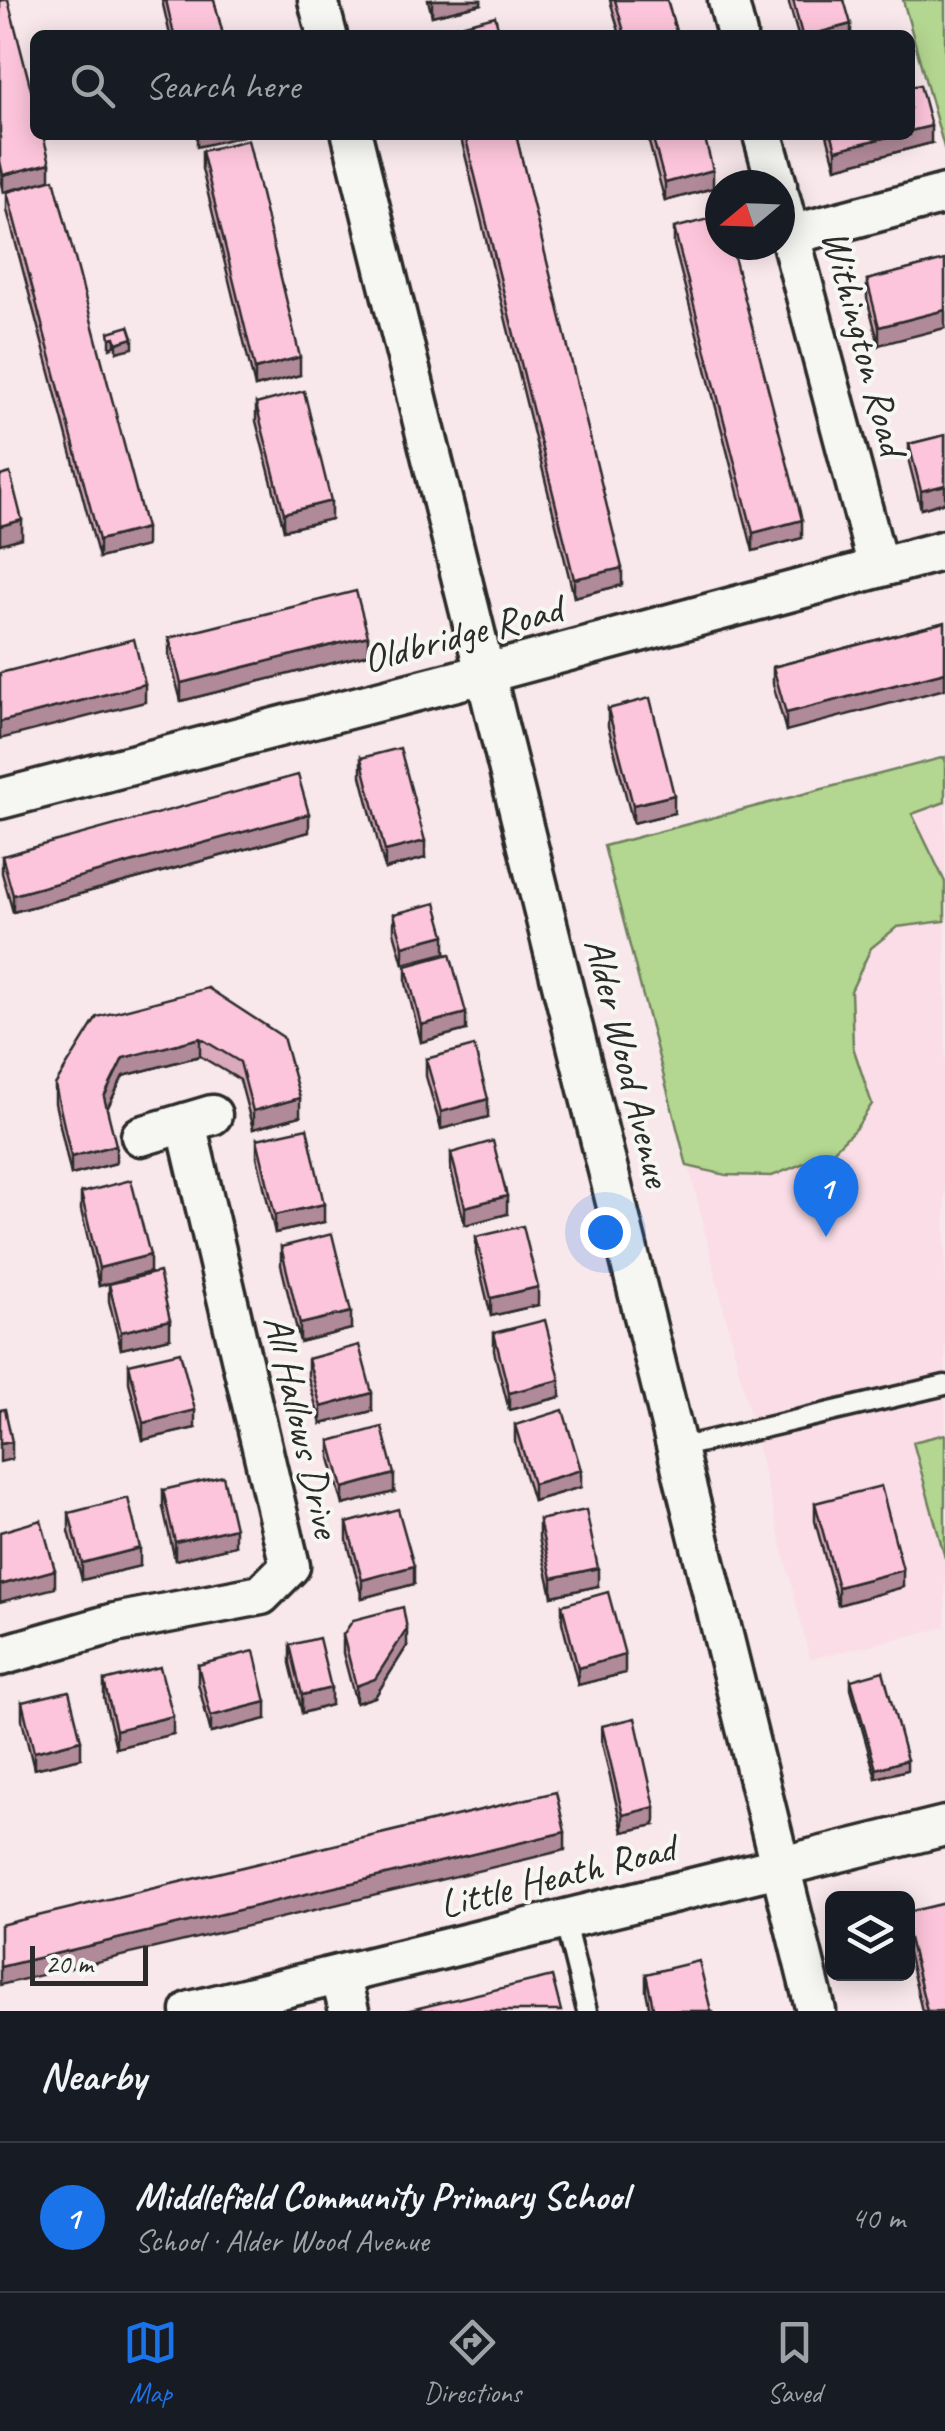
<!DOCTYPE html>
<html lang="en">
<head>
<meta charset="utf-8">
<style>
	body { margin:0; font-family:Caveat,sans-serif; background:#242831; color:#f1f3f6 }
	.controls { position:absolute; right:30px; bottom:30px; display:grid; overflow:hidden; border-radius:15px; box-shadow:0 5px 25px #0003 }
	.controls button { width:90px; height:90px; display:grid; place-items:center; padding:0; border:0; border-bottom:2px solid #363941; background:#171b24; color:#f1f3f6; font:50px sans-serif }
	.compass { position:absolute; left:705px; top:170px; width:90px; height:90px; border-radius:50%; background:#171b24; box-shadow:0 5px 25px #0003; rotate:251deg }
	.scale { position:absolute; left:30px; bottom:25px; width:118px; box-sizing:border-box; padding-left:10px; border:5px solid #2b2b2b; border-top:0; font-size:28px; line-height:35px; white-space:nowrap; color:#2b2b2b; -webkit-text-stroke:8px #f6f6f2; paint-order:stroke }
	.you { position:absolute; left:605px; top:1232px; width:35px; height:35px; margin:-25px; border:8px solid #fff; border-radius:50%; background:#1a73e8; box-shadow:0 0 0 15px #1a73e833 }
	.badge { display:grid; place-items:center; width:65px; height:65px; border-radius:50%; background:#1a73e8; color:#fff; font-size:32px; font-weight:700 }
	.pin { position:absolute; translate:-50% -82px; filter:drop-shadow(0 2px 5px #0008) }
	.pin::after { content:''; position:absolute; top:52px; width:35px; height:30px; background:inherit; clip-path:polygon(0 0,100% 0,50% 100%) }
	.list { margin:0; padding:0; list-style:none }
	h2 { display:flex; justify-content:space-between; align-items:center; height:130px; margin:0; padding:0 40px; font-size:42px }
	h2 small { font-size:32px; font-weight:400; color:#9ea1a6 }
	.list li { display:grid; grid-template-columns:65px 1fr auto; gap:30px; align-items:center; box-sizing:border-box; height:150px; padding:0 40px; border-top:2px solid #363941 }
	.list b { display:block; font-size:38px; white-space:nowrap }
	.list p { margin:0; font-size:32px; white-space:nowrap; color:#9ea1a6 }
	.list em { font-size:32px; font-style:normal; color:#9ea1a6 }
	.icon { flex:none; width:55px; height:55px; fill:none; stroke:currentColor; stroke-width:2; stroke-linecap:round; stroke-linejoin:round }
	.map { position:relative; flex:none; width:945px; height:2011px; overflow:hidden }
	.search { position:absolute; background:#171b24; box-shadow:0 5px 25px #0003; left:30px; right:30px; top:30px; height:110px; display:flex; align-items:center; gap:25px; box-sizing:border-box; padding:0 35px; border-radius:15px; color:#9ea1a6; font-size:38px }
	.sheet { height:280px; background:#171b24 }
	nav { display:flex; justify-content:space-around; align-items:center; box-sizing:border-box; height:140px; border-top:2px solid #363941; background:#171b24; font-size:28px; color:#9ea1a6 }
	nav a { display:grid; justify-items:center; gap:5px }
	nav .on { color:#1a73e8 }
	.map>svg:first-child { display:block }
</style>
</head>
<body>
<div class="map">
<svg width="945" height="2011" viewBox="0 0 945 2011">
	<rect width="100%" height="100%" fill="#f8e7eb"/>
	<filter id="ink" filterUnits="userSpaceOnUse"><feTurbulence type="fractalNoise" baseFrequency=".01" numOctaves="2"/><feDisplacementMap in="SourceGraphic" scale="20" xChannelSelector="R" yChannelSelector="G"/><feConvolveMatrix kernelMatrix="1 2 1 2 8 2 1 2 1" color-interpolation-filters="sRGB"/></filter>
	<g filter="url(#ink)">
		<polygon fill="#fadde6" points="945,760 945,1627 810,1659 611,847"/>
		<g fill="#b3d690" stroke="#6f805e" stroke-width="2.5">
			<polygon points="903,0 945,0 945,151"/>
			<polygon points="945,757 945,802 912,814 945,882 945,921 897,927 871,948 851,991 853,1047 872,1104 857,1127 832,1152 772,1176 726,1175 687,1166 604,846"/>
			<polygon points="945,1434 945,1558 913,1442"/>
		</g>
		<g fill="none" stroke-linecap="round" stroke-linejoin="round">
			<defs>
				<g id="service">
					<polyline points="678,1448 945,1385"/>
					<polyline points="564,1919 587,2011"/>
				</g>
				<g id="minor">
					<polyline points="318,0 327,35"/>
					<polyline points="728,0 737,35"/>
					<polyline points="352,135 816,2011"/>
					<polyline points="763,135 777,185"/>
					<polyline points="780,198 878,567"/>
					<polyline points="790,235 945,194"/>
					<polyline points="0,799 487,673 945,550"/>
					<polyline points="141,1136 212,1115"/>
					<polyline points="0,1656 115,1623 261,1595 290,1566 186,1123"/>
					<polyline points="340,1975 349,2011"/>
					<polyline points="191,2011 945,1826"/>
				</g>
			</defs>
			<use href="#service" stroke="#2b2b2b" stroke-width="25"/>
			<use href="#minor" stroke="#2b2b2b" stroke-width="45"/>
			<use href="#service" stroke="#f6f6f2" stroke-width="18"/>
			<use href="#minor" stroke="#f6f6f2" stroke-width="38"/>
		</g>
		<g fill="#daa9bc" stroke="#2b2b2b" stroke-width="2.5">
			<polygon points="0,0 8,0 3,192 0,179"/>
			<polygon points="162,0 214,0 223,35 170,35"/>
			<polygon points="428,0 481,0 481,4 432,16"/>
			<polygon points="610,0 667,0 677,35 620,35"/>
			<polygon points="788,0 844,0 851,35 798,35"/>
			<polygon points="462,135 516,135 622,585 574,597 462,142"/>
			<polygon points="647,135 704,135 713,188 665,201"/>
			<polygon points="827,135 910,135 931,143 836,168"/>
			<polygon points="202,151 300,375 255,387 202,169"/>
			<polygon points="7,192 146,546 99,558 7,210"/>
			<polygon points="674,228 802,538 753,551 674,245"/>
			<polygon points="945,260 879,345 867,298 867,280"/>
			<polygon points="256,404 331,519 284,530 256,421"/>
			<polygon points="945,435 945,502 921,509 909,462 909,444"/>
			<polygon points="945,622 786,731 773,684 773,667"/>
			<polygon points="169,638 368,654 181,701 169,655"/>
			<polygon points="608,709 674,813 633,823 608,726"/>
			<polygon points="361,758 425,858 385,869 361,776"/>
			<polygon points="309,832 13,912 2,873 2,856"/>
			<polygon points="394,914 445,953 403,964 394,932"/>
			<polygon points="406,966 466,1030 421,1042 406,983"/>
			<polygon points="208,988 300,1116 253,1129 240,1080 200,1056 123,1076 107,1109 116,1163 71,1175 55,1103 55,1085"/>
			<polygon points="426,1059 488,1117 441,1129 426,1076"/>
			<polygon points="257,1139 324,1222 275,1233 257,1157"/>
			<polygon points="451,1153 507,1214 465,1225 451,1170"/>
			<polygon points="81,1193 150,1272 99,1286 81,1210"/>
			<polygon points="476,1237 538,1305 491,1316 476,1254"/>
			<polygon points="281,1247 351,1329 300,1342 281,1265"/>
			<polygon points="109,1284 170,1338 121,1349 109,1301"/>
			<polygon points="494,1333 560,1397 509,1410 494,1351"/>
			<polygon points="308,1359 372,1411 321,1424 308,1377"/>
			<polygon points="129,1364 195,1428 143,1440 129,1382"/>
			<polygon points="515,1425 581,1487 533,1501 515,1442"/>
			<polygon points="330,1441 394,1492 343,1505 330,1458"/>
			<polygon points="163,1490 235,1546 175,1560 163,1507"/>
			<polygon points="815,1503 903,1587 838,1605 815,1521"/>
			<polygon points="69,1513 140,1566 82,1580 69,1531"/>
			<polygon points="539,1520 598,1586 552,1596 539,1538"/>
			<polygon points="347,1523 414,1584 362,1598 347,1540"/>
			<polygon points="562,1605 625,1673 578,1685 562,1622"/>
			<polygon points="343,1635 407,1646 375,1697 356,1703 343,1653"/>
			<polygon points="290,1645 331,1705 302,1713 290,1663"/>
			<polygon points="198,1665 266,1719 211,1733 198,1683"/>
			<polygon points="851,1680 907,1770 876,1778 851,1689"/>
			<polygon points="104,1681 173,1734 116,1748 104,1698"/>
			<polygon points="22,1702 81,1758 34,1769 22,1720"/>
			<polygon points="602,1726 655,1825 623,1832 602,1743"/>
			<polygon points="908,1912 945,2011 922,2011 908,1952"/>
			<polygon points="646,1974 711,2011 650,2011 646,1991"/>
		</g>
		<g fill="#b18a99" stroke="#2b2b2b" stroke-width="2.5">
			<polygon points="432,0 481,0 481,4 432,16"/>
			<polygon points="851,24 851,35 810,35"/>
			<polygon points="931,126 931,143 836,168 836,150 895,135 910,135 910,131"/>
			<polygon points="197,135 243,135 243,136 197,147"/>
			<polygon points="50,163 50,180 3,192 3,175"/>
			<polygon points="713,170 713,188 665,201 665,183"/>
			<polygon points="945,310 945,328 879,345 879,327"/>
			<polygon points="115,337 115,346 110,348 110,338"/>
			<polygon points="133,338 133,348 117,352 117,343"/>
			<polygon points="300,357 300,375 255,387 255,369"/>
			<polygon points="945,485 945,502 921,509 921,491"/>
			<polygon points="331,501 331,519 284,530 284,513"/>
			<polygon points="22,520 22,538 0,544 0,526"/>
			<polygon points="802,520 802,538 753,551 753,533"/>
			<polygon points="146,528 146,546 99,558 99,540"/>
			<polygon points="622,568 622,585 574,597 574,579"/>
			<polygon points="368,636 368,654 181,701 181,683"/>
			<polygon points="945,672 945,689 786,731 786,713"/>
			<polygon points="145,684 145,702 0,739 0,722"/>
			<polygon points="674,795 674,813 633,823 633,805"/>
			<polygon points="309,814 309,832 13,912 13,895"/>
			<polygon points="425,841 425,858 385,869 385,851"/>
			<polygon points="445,935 445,953 403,964 403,946"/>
			<polygon points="466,1013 466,1030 421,1042 421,1025"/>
			<polygon points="200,1038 200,1056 123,1076 104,1115 104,1097 123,1058"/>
			<polygon points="300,1098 300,1116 253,1129 253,1111"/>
			<polygon points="488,1099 488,1117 441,1129 441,1112"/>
			<polygon points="116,1145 116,1163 71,1175 71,1157"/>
			<polygon points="507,1196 507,1214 465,1225 465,1207"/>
			<polygon points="324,1204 324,1222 275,1233 275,1215"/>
			<polygon points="150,1255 150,1272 99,1286 99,1268"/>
			<polygon points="538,1287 538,1305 491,1316 491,1298"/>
			<polygon points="351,1312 351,1329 300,1342 300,1324"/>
			<polygon points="170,1320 170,1338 121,1349 121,1332"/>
			<polygon points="560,1380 560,1397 509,1410 509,1393"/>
			<polygon points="372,1393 372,1411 321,1424 321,1407"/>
			<polygon points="195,1410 195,1428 143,1440 143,1423"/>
			<polygon points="12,1442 12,1459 0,1462 0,1444"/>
			<polygon points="581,1470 581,1487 533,1501 533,1484"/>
			<polygon points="394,1474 394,1492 343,1505 343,1488"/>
			<polygon points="235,1528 235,1546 175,1560 175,1542"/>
			<polygon points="140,1548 140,1566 82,1580 82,1563"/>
			<polygon points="414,1566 414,1584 362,1598 362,1580"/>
			<polygon points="598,1568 598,1586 552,1596 552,1578"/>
			<polygon points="55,1570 55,1588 0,1602 0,1585"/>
			<polygon points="903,1570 903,1587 838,1605 838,1587"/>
			<polygon points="407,1629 407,1646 375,1697 356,1703 356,1686"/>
			<polygon points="625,1655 625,1673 578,1685 578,1668"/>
			<polygon points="331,1688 331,1705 302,1713 302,1695"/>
			<polygon points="266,1702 266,1719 211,1733 211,1716"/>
			<polygon points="173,1716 173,1734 116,1748 116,1730"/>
			<polygon points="81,1740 81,1758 34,1769 34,1752"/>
			<polygon points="907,1760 907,1770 876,1778 876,1769"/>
			<polygon points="655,1807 655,1825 623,1832 623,1815"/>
			<polygon points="565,1832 565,1850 0,1985 0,1967"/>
		</g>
		<g fill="#fdc5db" stroke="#2b2b2b" stroke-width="2.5">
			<polygon points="0,0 8,0 35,105 35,135 43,135 50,163 3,175 0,161"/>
			<polygon points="166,0 214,0 223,35 174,35"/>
			<polygon points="615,0 667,0 677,35 625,35"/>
			<polygon points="793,0 844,0 851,24 810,35 802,35"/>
			<polygon points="495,16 500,35 451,35 449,28"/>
			<polygon points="920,85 931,126 910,131 910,87"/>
			<polygon points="465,135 516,135 622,568 574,579"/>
			<polygon points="652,135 704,135 713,170 665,183"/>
			<polygon points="832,135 895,135 836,150"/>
			<polygon points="248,140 300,357 255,369 202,151"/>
			<polygon points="54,179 146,528 99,540 7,192"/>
			<polygon points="720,216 720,245 731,245 802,520 753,533 674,228"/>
			<polygon points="945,260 945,310 879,327 867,280"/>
			<polygon points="129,326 133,338 117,343 115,337 110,338 109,332"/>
			<polygon points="304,391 331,501 284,513 256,404"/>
			<polygon points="945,435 945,485 921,491 909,444"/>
			<polygon points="10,473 22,520 0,526 0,476"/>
			<polygon points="356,591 368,636 181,683 169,638"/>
			<polygon points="945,622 945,672 786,713 773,667"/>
			<polygon points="134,639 145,684 0,722 0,673"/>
			<polygon points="650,698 674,795 633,805 608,709"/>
			<polygon points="400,748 425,841 385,851 361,758"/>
			<polygon points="298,775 309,814 13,895 2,856"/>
			<polygon points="436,903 445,935 403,946 394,914"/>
			<polygon points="450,954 466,1013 421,1025 406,966"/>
			<polygon points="208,988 283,1037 300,1098 253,1111 240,1062 200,1038 123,1058 104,1097 116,1145 71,1157 55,1085 97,1017"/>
			<polygon points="474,1046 488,1099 441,1112 426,1059"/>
			<polygon points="307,1128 324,1204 275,1215 257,1139"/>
			<polygon points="493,1141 507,1196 465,1207 451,1153"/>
			<polygon points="131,1180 150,1255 99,1268 81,1193"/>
			<polygon points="523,1226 538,1287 491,1298 476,1237"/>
			<polygon points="332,1234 351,1312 300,1324 281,1247"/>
			<polygon points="159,1272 170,1320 121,1332 109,1284"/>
			<polygon points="545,1320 560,1380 509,1393 494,1333"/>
			<polygon points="359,1345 372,1393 321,1407 308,1359"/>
			<polygon points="180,1352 195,1410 143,1423 129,1364"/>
			<polygon points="5,1409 12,1442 0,1444 0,1410"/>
			<polygon points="563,1410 581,1470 533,1484 515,1425"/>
			<polygon points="382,1427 394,1474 343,1488 330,1441"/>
			<polygon points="223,1476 235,1528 175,1542 163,1490"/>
			<polygon points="881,1486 903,1570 838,1587 815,1503"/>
			<polygon points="128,1498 140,1548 82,1563 69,1513"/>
			<polygon points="398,1509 414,1566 362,1580 347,1523"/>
			<polygon points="586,1510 598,1568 552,1578 539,1520"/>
			<polygon points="41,1520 55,1570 0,1585 0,1532"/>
			<polygon points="608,1592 625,1655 578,1668 562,1605"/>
			<polygon points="403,1607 407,1629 375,1679 356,1686 343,1635 353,1620"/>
			<polygon points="319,1638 331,1688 302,1695 290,1645"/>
			<polygon points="254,1651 266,1702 211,1716 198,1665"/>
			<polygon points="160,1667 173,1716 116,1730 104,1681"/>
			<polygon points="883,1671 907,1760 876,1769 851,1680"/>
			<polygon points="69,1691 81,1740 34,1752 22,1702"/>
			<polygon points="635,1718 655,1807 623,1815 602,1726"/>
			<polygon points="556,1792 565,1832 0,1967 0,1925"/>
			<polygon points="945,1903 945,2011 927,2011 908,1934 908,1912"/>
			<polygon points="699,1961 711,2011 654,2011 646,1974"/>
			<polygon points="552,1976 561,2011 406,2011"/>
		</g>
	</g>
	<g text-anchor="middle" stroke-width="8" stroke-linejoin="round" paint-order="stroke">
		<g font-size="40" fill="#2b2b2b" stroke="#f6f6f2">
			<text transform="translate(865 342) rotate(75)" y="14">Withington Road</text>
			<text transform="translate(462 633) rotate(-15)" y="14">Oldbridge Road</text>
			<text transform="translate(629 1062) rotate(76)" y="14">Alder Wood Avenue</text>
			<text transform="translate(303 1426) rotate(77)" y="14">All Hallows Drive</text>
			<text transform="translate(557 1875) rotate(-14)" y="14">Little Heath Road</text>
		</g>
	</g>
</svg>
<div class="controls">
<button><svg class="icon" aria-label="layers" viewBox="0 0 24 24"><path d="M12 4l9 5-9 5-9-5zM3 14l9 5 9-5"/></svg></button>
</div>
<svg class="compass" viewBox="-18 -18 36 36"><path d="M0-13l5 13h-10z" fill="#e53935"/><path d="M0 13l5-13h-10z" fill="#9ea1a6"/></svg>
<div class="scale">20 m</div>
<div class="you"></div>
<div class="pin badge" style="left:826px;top:1237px">1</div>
<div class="search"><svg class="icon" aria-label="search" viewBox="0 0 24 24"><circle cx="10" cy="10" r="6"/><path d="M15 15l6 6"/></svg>Search here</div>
</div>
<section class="sheet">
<h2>Nearby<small></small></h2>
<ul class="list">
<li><span class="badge">1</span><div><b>Middlefield Community Primary School</b><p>School · Alder Wood Avenue</p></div><em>40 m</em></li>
</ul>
</section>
<nav>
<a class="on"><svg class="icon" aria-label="map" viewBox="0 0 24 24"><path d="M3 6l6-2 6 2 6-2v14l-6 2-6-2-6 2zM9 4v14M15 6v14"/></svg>Map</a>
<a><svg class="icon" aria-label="directions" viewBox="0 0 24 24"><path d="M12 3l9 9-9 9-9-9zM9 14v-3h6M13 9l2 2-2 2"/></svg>Directions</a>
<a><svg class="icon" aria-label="saved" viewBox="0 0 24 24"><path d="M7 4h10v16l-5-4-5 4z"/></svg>Saved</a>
</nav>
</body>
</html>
